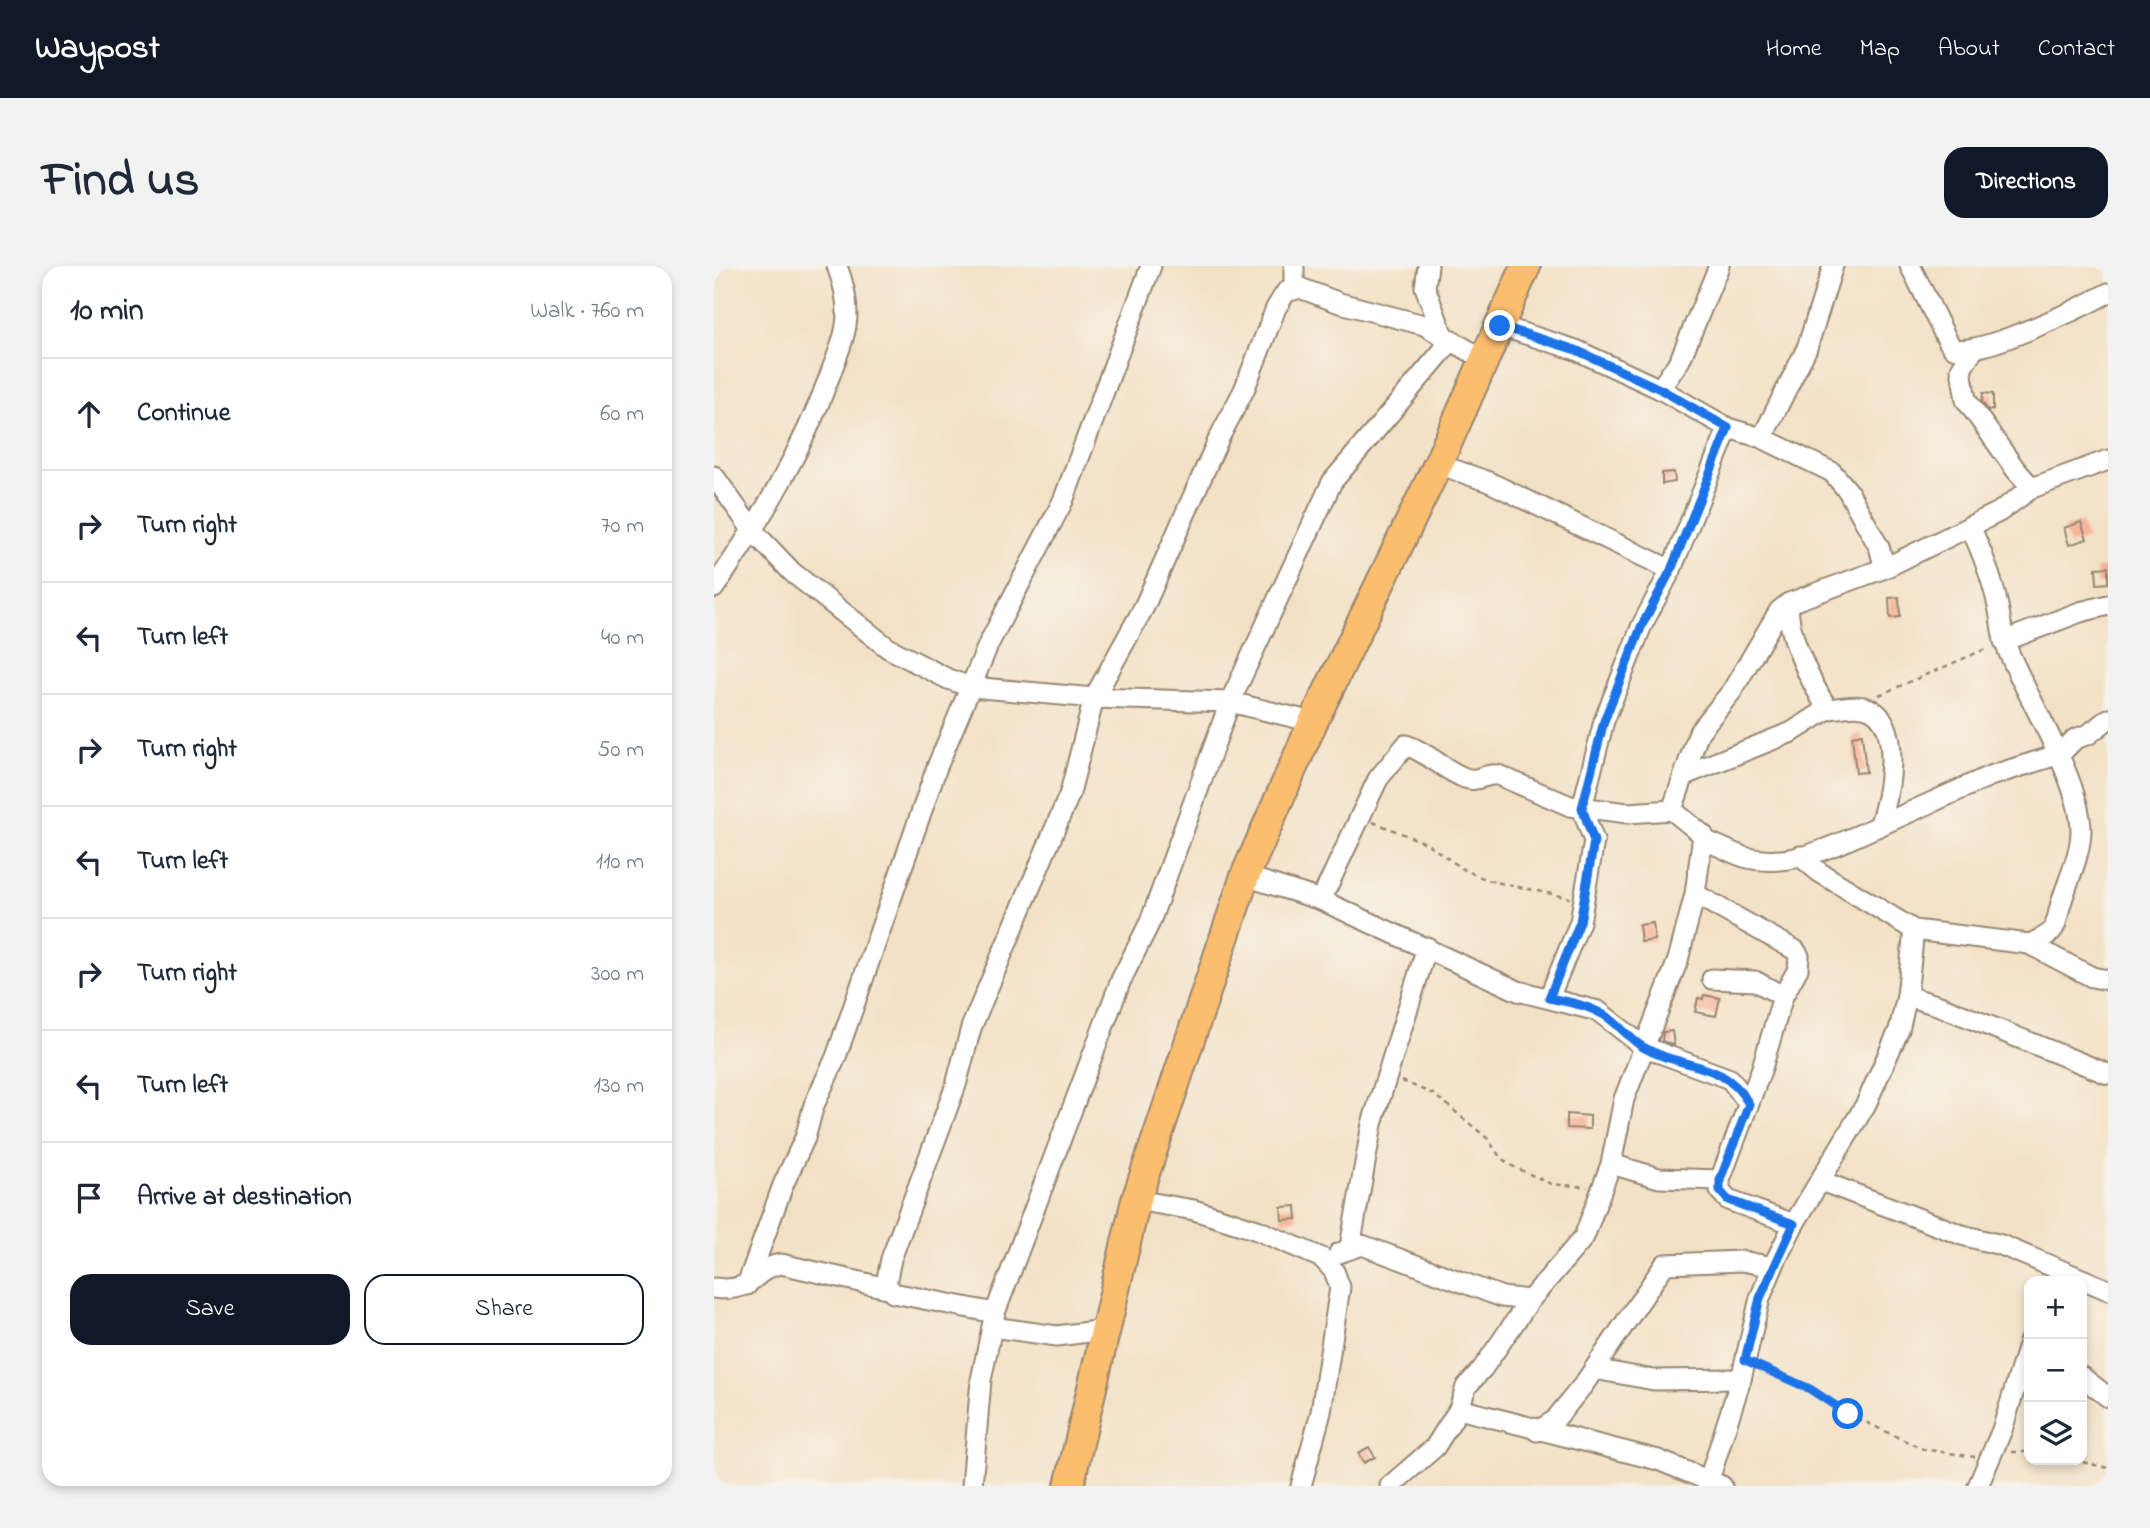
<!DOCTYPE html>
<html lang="en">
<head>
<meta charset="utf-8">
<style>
	body { margin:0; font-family:"Indie Flower",sans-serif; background:#f2f2f3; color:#1f2937 }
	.controls { position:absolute; right:21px; bottom:21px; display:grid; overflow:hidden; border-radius:14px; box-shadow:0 4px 10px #0003 }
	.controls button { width:63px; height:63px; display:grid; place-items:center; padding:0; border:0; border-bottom:2px solid #e0e1e3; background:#fff; color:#1f2937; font:35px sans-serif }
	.stop { position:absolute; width:21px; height:21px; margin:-16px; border:5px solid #1a73e8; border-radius:50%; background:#fff }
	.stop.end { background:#1a73e8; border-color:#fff; box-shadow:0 2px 7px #0008 }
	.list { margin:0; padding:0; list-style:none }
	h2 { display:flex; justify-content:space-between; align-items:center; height:91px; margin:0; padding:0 28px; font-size:30px }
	h2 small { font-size:23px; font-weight:400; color:#747a83 }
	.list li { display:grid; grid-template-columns:46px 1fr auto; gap:21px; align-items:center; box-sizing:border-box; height:112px; padding:0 28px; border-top:2px solid #e0e1e3 }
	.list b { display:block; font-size:26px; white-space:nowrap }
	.list em { font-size:23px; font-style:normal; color:#747a83 }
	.actions { display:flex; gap:14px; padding:21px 28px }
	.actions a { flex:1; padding:16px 0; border:2px solid #111827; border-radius:21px; text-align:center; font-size:24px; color:#111827 }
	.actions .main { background:#111827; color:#fff }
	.icon { flex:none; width:38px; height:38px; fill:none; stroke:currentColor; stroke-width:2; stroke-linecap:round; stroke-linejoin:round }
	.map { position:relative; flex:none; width:1394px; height:1220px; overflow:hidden; border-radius:21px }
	header { display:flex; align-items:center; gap:42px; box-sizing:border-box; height:98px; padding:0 35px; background:#111827; color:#fff }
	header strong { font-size:33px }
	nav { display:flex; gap:38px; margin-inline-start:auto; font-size:24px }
	.intro { display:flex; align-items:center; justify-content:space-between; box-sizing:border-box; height:168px; padding:0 42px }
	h1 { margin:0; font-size:49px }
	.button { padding:18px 32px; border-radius:21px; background:#111827; color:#fff; font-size:24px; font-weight:700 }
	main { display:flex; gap:42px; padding:0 42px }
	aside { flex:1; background:#fff; border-radius:21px; box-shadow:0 4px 10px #0003 }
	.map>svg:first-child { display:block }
</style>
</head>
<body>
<header>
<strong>Waypost</strong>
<nav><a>Home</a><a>Map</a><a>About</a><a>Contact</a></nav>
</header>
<div class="intro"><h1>Find us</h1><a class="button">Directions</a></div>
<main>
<aside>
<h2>10 min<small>Walk · 760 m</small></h2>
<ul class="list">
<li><svg class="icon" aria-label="ahead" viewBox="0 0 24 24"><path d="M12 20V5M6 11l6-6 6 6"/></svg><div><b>Continue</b></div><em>60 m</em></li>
<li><svg class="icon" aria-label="right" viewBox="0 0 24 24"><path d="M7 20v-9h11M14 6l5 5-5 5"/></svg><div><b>Turn right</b></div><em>70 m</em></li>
<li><svg class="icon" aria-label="left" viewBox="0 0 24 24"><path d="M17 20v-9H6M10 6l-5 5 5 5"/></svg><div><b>Turn left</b></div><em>40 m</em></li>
<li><svg class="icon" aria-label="right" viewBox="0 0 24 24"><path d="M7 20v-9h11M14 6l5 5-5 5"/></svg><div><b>Turn right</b></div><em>50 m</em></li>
<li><svg class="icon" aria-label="left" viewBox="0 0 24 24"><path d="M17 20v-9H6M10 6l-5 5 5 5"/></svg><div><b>Turn left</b></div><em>110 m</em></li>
<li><svg class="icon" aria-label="right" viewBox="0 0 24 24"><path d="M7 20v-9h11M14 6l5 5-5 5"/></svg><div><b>Turn right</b></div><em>300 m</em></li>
<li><svg class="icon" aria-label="left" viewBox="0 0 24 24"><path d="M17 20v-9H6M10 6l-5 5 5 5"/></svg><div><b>Turn left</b></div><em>130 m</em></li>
<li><svg class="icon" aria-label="arrive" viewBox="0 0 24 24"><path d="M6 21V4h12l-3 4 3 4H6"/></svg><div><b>Arrive at destination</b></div></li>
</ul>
<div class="actions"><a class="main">Save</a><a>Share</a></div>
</aside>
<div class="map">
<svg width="1394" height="1220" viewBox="0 0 1394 1220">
	<rect width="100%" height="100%" fill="#f7f3e8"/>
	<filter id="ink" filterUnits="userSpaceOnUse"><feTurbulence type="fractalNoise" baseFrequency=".0143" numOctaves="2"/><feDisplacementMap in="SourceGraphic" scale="14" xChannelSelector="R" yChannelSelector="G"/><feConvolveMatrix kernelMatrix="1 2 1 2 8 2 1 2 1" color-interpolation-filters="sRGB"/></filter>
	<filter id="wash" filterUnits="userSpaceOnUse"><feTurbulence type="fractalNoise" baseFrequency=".00686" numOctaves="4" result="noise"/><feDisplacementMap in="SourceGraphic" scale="28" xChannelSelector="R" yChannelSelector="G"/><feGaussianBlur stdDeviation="1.57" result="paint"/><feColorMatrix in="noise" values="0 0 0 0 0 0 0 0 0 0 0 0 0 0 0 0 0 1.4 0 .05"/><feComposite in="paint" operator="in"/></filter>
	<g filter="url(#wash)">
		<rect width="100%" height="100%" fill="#f3e1c6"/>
		<g id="blocks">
			<g fill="#f6b194">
				<polygon points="1269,127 1279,128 1279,144 1274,144 1268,136"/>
				<polygon points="960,206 961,216 948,218 948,207"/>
				<polygon points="1367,256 1373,273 1355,279 1350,262"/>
				<polygon points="1394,301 1394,317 1383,318 1382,302"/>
				<polygon points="1185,331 1186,351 1176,352 1175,332"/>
				<polygon points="1148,468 1152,506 1142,507 1138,470"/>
				<polygon points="939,657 941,674 927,676 925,659"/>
				<polygon points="990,729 1006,732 1002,750 981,746 984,732 989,733"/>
				<polygon points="958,765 960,779 948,775 949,766"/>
				<polygon points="853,848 876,850 876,863 853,862"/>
				<polygon points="582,940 583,953 568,954 567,941"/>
				<polygon points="655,1181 661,1191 650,1197 644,1187"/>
			</g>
		</g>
	</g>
	<g filter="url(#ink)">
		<use href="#blocks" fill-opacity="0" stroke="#978672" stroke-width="2"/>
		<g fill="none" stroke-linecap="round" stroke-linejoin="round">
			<defs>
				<g id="minor">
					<polyline points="580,0 580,16 586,22 626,37 710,59 771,94"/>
					<polyline points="714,0 711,21 730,72"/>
					<path d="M1196,0c7,12 38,78 42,81 18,15 134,-42 156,-54"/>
					<polyline points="786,60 862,84 946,123 1014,162 1048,172 1118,206 1134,225 1165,281 1171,302"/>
					<polyline points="1260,83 1247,103 1252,134 1302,204 1318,222"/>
					<polyline points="946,123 966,94 1005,0"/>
					<polyline points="1048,172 1093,82 1119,0"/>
					<polyline points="724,198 775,216 957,304"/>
					<polyline points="0,210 39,265 78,306 174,382 234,413 257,421 380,432 516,436 599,456"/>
					<path d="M1256,260c12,26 22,52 28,80 3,12 3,25 7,37 19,51 75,135 76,187 0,22 -11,46 -18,67 -10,29 -1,34 -34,47"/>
					<path d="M0,322c46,-67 88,-136 116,-213 7,-20 17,-40 17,-62 0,-17 -4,-31 -10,-47"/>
					<polyline points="1290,375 1366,346 1394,339"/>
					<polyline points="973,508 1078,466 1114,443"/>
					<polyline points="1165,560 1276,510 1346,488 1361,473 1375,468 1394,453"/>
					<path d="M990,574c14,5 27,13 40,17 48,13 93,-13 135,-31 10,-28 24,-98 -7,-116 -13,-7 -29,-2 -44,-1 -16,-24 -43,-78 -39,-106"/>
					<polyline points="1086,590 1105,606 1200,664 1315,678 1378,711 1394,714"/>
					<polyline points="531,610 607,634 804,725 884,745 930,781 1016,813 1035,838"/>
					<polyline points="981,628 1081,684 1085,690 1084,703 1069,730 1048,802 1006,914 1006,925 1014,934 1080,958"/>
					<path d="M607,634l57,-121 28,-34c21,7 38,25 59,33 12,5 20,-5 33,-3l72,31 58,7 44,-3"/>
					<polyline points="998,713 1041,715 1069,730"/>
					<polyline points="1193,730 1226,740 1394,808"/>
					<polyline points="835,732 866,656 880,575 868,542 890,455 928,359 957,304 1014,162"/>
					<polyline points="897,898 945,912 1006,914"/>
					<polyline points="1107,915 1248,969 1287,979 1394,1024"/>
					<polyline points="422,934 480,944 543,964 608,992 620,1005 626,1021 607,1146 587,1220"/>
					<polyline points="636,981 658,858 713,681"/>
					<polyline points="625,987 648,979 788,1031 816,1034"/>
					<polyline points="33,1019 69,919 91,872 100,839 122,791 223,501 275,377 349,235 437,0"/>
					<path d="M0,1022c41,6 39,-20 67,-24l106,24"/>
					<polyline points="281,1047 179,1027 172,1018 177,993 242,819 257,762 356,527 380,432 430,341 505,172 530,124 562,42 572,26 586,22"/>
					<polyline points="278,1061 343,1070 390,1064"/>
					<polyline points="880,1103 940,1114 1027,1113"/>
					<polyline points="1368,1111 1394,1131"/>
					<polyline points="745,1143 944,1194 1008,1220"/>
					<polyline points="823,1165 840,1155 870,1118 951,998 1028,995 1059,1001"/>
					<polyline points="258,1220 267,1114 281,1047 407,714 436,656 516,436 618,216 736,76"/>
					<polyline points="676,1220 721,1181 745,1143 752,1121 769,1102 816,1034 870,971 897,898 910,833 964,694 981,628 989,569 958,544 985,466 1018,425 1065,345 1075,337 1171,302 1285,246 1318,222 1394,194"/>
					<polyline points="993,1220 1027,1113 1046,1032 1061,996 1080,958 1152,838 1185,764 1193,730 1200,664"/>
					<polyline points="1264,1220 1288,1164 1315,1076"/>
				</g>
				<polyline id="highway" points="355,1220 422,934 531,610 599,456 724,198 812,0"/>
			</defs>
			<use href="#minor" stroke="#978672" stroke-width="23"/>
			<use href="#highway" stroke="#978672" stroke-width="32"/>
			<g stroke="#978672" stroke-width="2.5" stroke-dasharray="5 5" stroke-linecap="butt">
				<polyline points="1165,429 1274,382"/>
				<polyline points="659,556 712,577 749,603 773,614 856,632"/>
				<polyline points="688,815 719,828 737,842 774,873 786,891 796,899 837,918 873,921"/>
				<polyline points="1046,1103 1096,1123 1134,1148 1209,1183 1261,1191"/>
				<polyline points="1298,1186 1315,1186"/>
				<polyline points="1359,1194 1394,1202"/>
			</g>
			<use href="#minor" stroke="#fff" stroke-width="19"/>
			<use href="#highway" stroke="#fbbd6e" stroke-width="28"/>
		</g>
	</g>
	<g fill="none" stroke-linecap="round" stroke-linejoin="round" filter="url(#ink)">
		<path stroke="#1a73e8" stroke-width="9" d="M786,60l76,24 84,39 68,39 -57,142 -29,55 -38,96 -22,87 12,33 -14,81 -31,76c21,4 43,8 61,21 11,8 21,21 33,28 39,23 81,12 106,57l-29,76v11l8,9 66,24 -34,74 -15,62 65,29 38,25"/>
	</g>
</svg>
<div class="controls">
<button>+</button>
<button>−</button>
<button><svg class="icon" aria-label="layers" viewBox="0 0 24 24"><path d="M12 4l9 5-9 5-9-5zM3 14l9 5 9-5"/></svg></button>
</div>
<div class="stop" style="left:1134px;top:1148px"></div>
<div class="stop end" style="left:786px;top:60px"></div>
</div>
</main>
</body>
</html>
